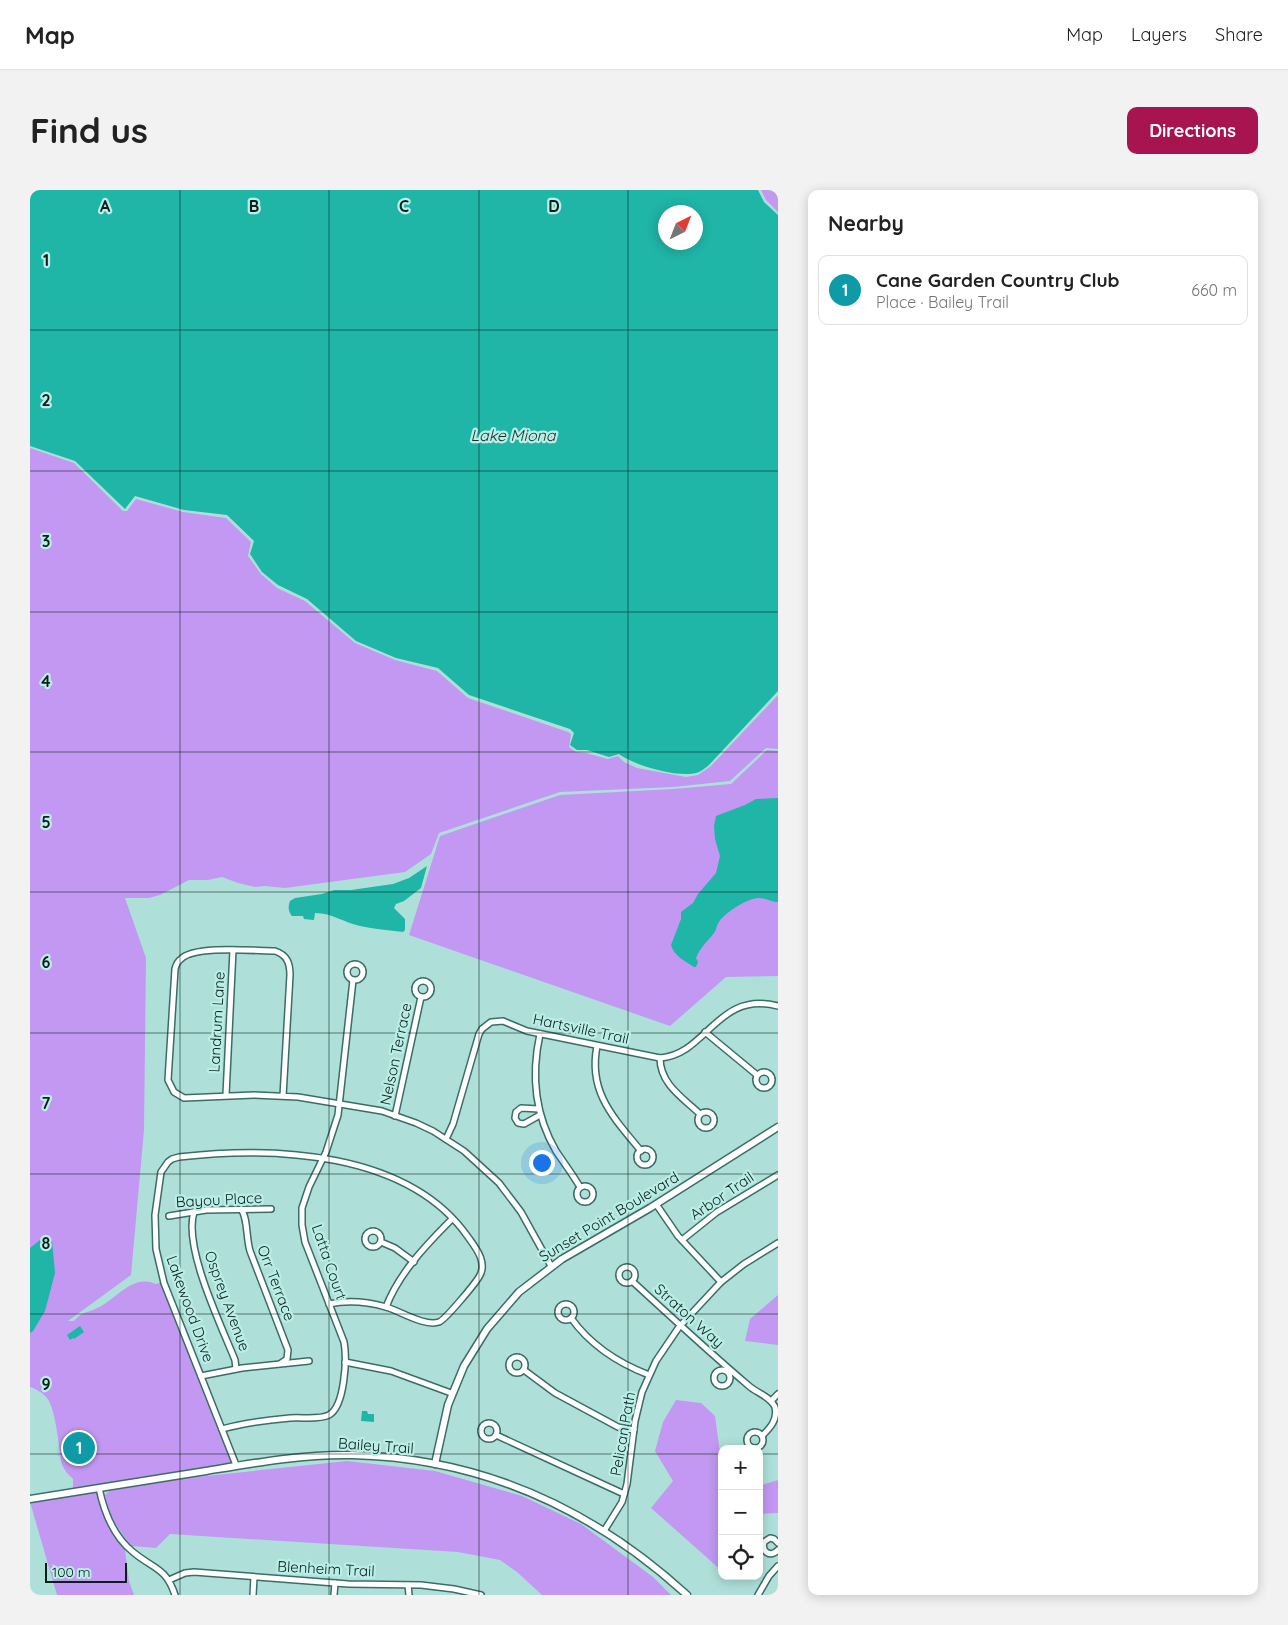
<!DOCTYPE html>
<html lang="en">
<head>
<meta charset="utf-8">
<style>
	body { margin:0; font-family:Quicksand,sans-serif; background:#f2f2f2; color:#222 }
	.controls { position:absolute; right:15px; bottom:15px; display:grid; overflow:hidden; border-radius:10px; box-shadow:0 2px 12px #0003 }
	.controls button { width:45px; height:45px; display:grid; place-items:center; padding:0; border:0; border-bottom:1px solid #e0e0e0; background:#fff; color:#222; font:25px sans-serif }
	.compass { position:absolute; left:628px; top:15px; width:45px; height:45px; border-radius:50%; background:#fff; box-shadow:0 2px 12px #0003; rotate:42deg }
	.scale { position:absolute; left:15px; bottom:12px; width:82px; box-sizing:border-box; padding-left:5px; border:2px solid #0b1f1d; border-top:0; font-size:14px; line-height:18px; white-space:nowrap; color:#0b1f1d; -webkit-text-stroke:4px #baeee6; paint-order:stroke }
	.you { position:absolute; left:511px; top:972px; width:18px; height:18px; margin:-12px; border:4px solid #fff; border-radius:50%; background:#1a73e8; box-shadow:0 0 0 8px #1a73e833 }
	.badge { display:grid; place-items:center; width:32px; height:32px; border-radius:50%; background:#a71450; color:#fff; font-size:16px; font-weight:700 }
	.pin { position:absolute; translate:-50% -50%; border:2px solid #fff; box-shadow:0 1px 5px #0006 }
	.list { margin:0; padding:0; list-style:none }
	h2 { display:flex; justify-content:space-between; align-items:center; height:65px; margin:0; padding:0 20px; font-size:21px }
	h2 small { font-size:16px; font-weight:400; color:#767676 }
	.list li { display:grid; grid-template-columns:32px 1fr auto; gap:15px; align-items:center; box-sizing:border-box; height:70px; margin:0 10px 10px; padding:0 10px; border:1px solid #e0e0e0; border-radius:10px }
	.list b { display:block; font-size:19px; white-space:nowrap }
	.list p { margin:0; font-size:16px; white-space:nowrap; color:#767676 }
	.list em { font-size:16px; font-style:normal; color:#767676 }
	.icon { flex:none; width:28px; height:28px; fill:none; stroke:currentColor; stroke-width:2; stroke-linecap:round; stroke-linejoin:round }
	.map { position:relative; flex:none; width:748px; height:1405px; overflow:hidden; border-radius:10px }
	header { display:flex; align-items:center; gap:30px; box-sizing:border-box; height:70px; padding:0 25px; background:#fff; border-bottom:1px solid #e0e0e0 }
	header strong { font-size:24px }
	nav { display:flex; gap:28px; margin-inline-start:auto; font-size:18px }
	.intro { display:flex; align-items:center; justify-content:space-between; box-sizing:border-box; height:120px; padding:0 30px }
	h1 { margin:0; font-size:35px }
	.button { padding:12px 22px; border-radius:10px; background:#a71450; color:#fff; font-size:18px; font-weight:700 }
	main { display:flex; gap:30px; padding:0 30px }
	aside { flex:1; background:#fff; border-radius:10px; box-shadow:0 2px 12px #0003 }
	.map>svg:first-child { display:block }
</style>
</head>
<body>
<header>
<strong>Map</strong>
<nav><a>Map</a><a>Layers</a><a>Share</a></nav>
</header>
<div class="intro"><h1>Find us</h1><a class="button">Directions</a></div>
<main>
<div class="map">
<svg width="748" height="1405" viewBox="0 0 748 1405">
	<rect width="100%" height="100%" fill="#aee0d9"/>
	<g fill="#c298f2">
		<polygon points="731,0 748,0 748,22 736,10"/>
		<path d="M0,258l44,15 49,48h4l9,-12 47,13 43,6 25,24 -3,14 13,18 16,14 28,13 50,42 40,17 42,11 31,27 100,34 3,2 -2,13 7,5 10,1 22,6 10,-3 6,6 13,6 49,9 12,-2 13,-9 67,-71v54l-12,-1 -36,33 -57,6 -113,5 -121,41 -8,21 -26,18 -120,16 -20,-2 -10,1 -17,-4 -16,-6 -14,3h-19l-29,15 -11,3h-24l21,60 -2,172 -13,145 -63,46h6c10,-11 12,-7 23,-13 19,-8 35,-35 59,-24l8,-3 71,182 -162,26v-10l-7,-7 -4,-7c-3,-15 -6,-56 -15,-67 -4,-5 -11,-9 -17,-11z"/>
		<polygon points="737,560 748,561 748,786 696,787 640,836 379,745 410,646 530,605 643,599 701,594"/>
		<polygon points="748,1105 748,1155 715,1151 720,1129"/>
		<polygon points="646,1210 671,1213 685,1226 692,1277 692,1381 621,1318 643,1291 625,1261 633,1232"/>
		<path d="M317,1271l88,10 87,25 59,28 72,53 18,18h-129l-25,-23 -17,-12 -42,-8 -288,-18 -14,14 -24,-2c-13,-15 -24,-31 -27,-51l4,-4 59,-11z"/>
		<polygon points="748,1290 748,1323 729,1324 729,1296"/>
		<polygon points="67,1301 77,1334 95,1360 99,1391 104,1405 27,1405 0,1312"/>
	</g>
	<g fill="#1fb5a7" fill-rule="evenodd">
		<path d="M0,0h728l6,12 14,13v476l-69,74c-4,3 -8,7 -13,8 -18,5 -63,-8 -77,-19l-10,3 -22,-7h-10l-7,-5 4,-12 -4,-4 -101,-34 -31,-27 -42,-10 -40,-17 -49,-42 -29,-14 -16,-13 -12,-18 4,-13 -27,-26 -43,-5 -49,-14 -10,13 -50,-48 -45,-15zM666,22v30h-30v-30z"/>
		<path d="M748,608v104c-7,0 -12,-4 -19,-4 -10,-1 -36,16 -40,24 -3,4 -2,7 -5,11 -7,9 -13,13 -18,25l2,4 -2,5h-2c-9,-6 -20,-11 -23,-22l10,-26v-7l12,-9 5,-9 18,-21 4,-17 -5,-17 -1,-13 2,-10 29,-11 11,-6z"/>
		<path d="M397,676l-6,22 -17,13 -8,3 -2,4 11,11v11l-2,2c-14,-2 -29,-3 -43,-6 -15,-3 -28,-13 -45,-13l-1,7 -10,-1 -1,-3h-11c-4,-5 -4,-10 -2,-15l5,-3 27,-4 12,-4h17l42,-6 16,-6z"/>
		<polygon points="17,1047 22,1051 25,1083 15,1121 3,1141 0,1143 0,1058 10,1050"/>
		<polygon points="50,1136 54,1142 44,1149 43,1148 40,1150 37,1145"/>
		<polygon points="332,1221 337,1221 338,1224 344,1224 344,1232 331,1231"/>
	</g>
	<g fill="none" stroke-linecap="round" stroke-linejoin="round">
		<defs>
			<g id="minor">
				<circle cx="325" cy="782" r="8"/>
				<circle cx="393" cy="799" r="8"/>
				<polyline points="675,842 727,885"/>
				<path d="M510,844c-9,41 -5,81 16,117 8,12 17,24 24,36"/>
				<path d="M567,856c-9,46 16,71 44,105"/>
				<path d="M630,868c0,26 23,40 40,56"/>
				<circle cx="734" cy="890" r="8"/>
				<polyline points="196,905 203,760"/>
				<path d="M253,906l7,-121c0,-12 -3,-20 -15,-24 -20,0 -80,-6 -94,8 -3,2 -5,6 -6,10l-7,111 6,12 10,6 70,-3 44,2 84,14 34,12 17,8 31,20 35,32 22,29 30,54"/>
				<polyline points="509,919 491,918 486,922 485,928 488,933 494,934 510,925"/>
				<circle cx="676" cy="930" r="8"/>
				<polyline points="365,926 391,807"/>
				<path d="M416,949l7,-15 26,-90 3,-5 9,-7 12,-1 24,10 133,27c47,-3 57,-68 118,-52"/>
				<circle cx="615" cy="967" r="8"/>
				<circle cx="555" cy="1004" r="8"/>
				<polyline points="626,1014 648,1046 691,1092"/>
				<path d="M211,1019c7,9 5,29 9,42l38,99 -1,9 -6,4"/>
				<path d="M164,1022c-11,35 27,113 41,148l1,9"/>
				<polyline points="139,1026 176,1020 241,1019"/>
				<circle cx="343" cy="1049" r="8"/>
				<polyline points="652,1050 687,1022 748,985"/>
				<polyline points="351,1052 365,1058 384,1072"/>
				<circle cx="597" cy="1085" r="8"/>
				<path d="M602,1091c38,35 77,71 117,105 8,7 22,11 26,21 3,13 -5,21 -13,29"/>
				<circle cx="536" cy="1122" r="8"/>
				<path d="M356,1117c13,-34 41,-63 66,-88"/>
				<path d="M541,1128c20,28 47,45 78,57"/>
				<circle cx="487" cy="1175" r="8"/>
				<polyline points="315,1172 361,1181 421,1203"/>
				<polyline points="494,1180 525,1203 588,1237 604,1240"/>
				<circle cx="692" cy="1188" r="8"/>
				<polyline points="171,1186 212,1178 279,1171"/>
				<polyline points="741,1211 748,1204"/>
				<circle cx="459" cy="1241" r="8"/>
				<path d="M192,1239c22,-6 45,-9 68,-11 12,-1 29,2 39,-3 16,-9 18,-57 15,-73l-39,-100 -3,-17v-17l7,-21 17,-35 12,-37 15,-135"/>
				<circle cx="725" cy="1250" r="8"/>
				<polyline points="466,1245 594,1304"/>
				<path d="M206,1275l-72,-182 -8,-34 -1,-34 6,-43 7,-10 4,-3 7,-2c94,-11 229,-6 289,80 8,11 20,26 11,40 -5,8 -34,43 -40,45 -14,5 -39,-11 -53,-15 -18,-5 -38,-7 -57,-3"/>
				<path d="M69,1298c5,24 14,48 34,64 20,17 33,15 42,43"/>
				<polyline points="574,1341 592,1312 597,1294 605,1231 612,1202 626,1171 649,1137 691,1092 714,1074 748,1053"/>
				<path d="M748,1353l-4,-4 -4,-1 -6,4c-3,10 7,16 14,8"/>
				<polyline points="139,1390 155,1383 164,1382 318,1394 391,1395 424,1399 451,1405"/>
				<polyline points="378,1395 379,1405"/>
				<polyline points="223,1405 224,1387"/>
				<polyline points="304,1405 305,1393"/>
				<polyline points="728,1405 739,1386 748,1376"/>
			</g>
			<g id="tertiary">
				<polyline points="405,1274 418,1215 434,1176 457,1139 489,1102 532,1069 620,1018 748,937"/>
				<path d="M0,1309c59,-9 117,-19 176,-28 48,-8 97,-17 146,-16 129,3 241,54 335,140"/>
			</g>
		</defs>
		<use href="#minor" stroke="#3c6c66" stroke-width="8"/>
		<use href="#tertiary" stroke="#3c6c66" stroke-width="9"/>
		<use href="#minor" stroke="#fff" stroke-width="5"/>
		<use href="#tertiary" stroke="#fff" stroke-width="6"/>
	</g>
	<path fill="none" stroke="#0b1f1d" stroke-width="1" stroke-opacity="0.55" d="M150,0v1405M299,0v1405M449,0v1405M598,0v1405M0,140h748M0,281h748M0,422h748M0,562h748M0,702h748M0,843h748M0,984h748M0,1124h748M0,1264h692M729,1264h19"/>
	<g text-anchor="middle" stroke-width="4.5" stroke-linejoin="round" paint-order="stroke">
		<g font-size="15" fill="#0b1f1d" stroke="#baeee6">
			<text transform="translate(187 832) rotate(-87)" y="5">Landrum Lane</text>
			<text transform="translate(551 839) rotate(12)" y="5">Hartsville Trail</text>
			<text transform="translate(366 864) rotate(-78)" y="5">Nelson Terrace</text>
			<text transform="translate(692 1006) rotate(-34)" y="5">Arbor Trail</text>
			<text transform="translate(189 1010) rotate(-3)" y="5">Bayou Place</text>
			<text transform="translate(579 1027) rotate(-31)" y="5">Sunset Point Boulevard</text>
			<text transform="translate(299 1072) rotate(71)" y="5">Latta Court</text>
			<text transform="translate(246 1093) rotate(69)" y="5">Orr Terrace</text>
			<text transform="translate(197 1111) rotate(70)" y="5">Osprey Avenue</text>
			<text transform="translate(160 1119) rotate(70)" y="5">Lakewood Drive</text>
			<text transform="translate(659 1126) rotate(42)" y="5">Straton Way</text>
			<text transform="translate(593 1244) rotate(-80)" y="5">Pelican Path</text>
			<text transform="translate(346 1256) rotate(4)" y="5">Bailey Trail</text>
			<text transform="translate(296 1379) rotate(3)" y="5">Blenheim Trail</text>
		</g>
		<g font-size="16" font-style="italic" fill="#15312e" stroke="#baeee6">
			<text x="483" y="251">Lake Miona</text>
		</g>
	</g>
	<g font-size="16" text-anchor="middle" font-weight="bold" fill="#0b1f1d" stroke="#baeee6" stroke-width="4.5" stroke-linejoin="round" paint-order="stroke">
		<text x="75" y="22">A</text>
		<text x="224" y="22">B</text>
		<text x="374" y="22">C</text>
		<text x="524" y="22">D</text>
		<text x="16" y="76">1</text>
		<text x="16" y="216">2</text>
		<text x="16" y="357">3</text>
		<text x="16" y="497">4</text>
		<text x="16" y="638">5</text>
		<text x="16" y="778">6</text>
		<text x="16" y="919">7</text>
		<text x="16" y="1059">8</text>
		<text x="16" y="1200">9</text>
	</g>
</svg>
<div class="controls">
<button>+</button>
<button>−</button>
<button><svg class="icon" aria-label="locate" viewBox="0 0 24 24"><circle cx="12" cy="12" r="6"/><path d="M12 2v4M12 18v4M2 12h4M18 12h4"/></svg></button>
</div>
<svg class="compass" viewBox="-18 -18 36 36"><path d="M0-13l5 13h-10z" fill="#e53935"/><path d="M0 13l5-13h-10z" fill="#767676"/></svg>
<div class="scale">100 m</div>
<div class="you"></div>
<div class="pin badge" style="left:49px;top:1258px;background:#0f9aa8">1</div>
</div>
<aside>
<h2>Nearby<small></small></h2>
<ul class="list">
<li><span class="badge" style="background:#0f9aa8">1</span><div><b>Cane Garden Country Club</b><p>Place · Bailey Trail</p></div><em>660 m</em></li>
</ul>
</aside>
</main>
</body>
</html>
